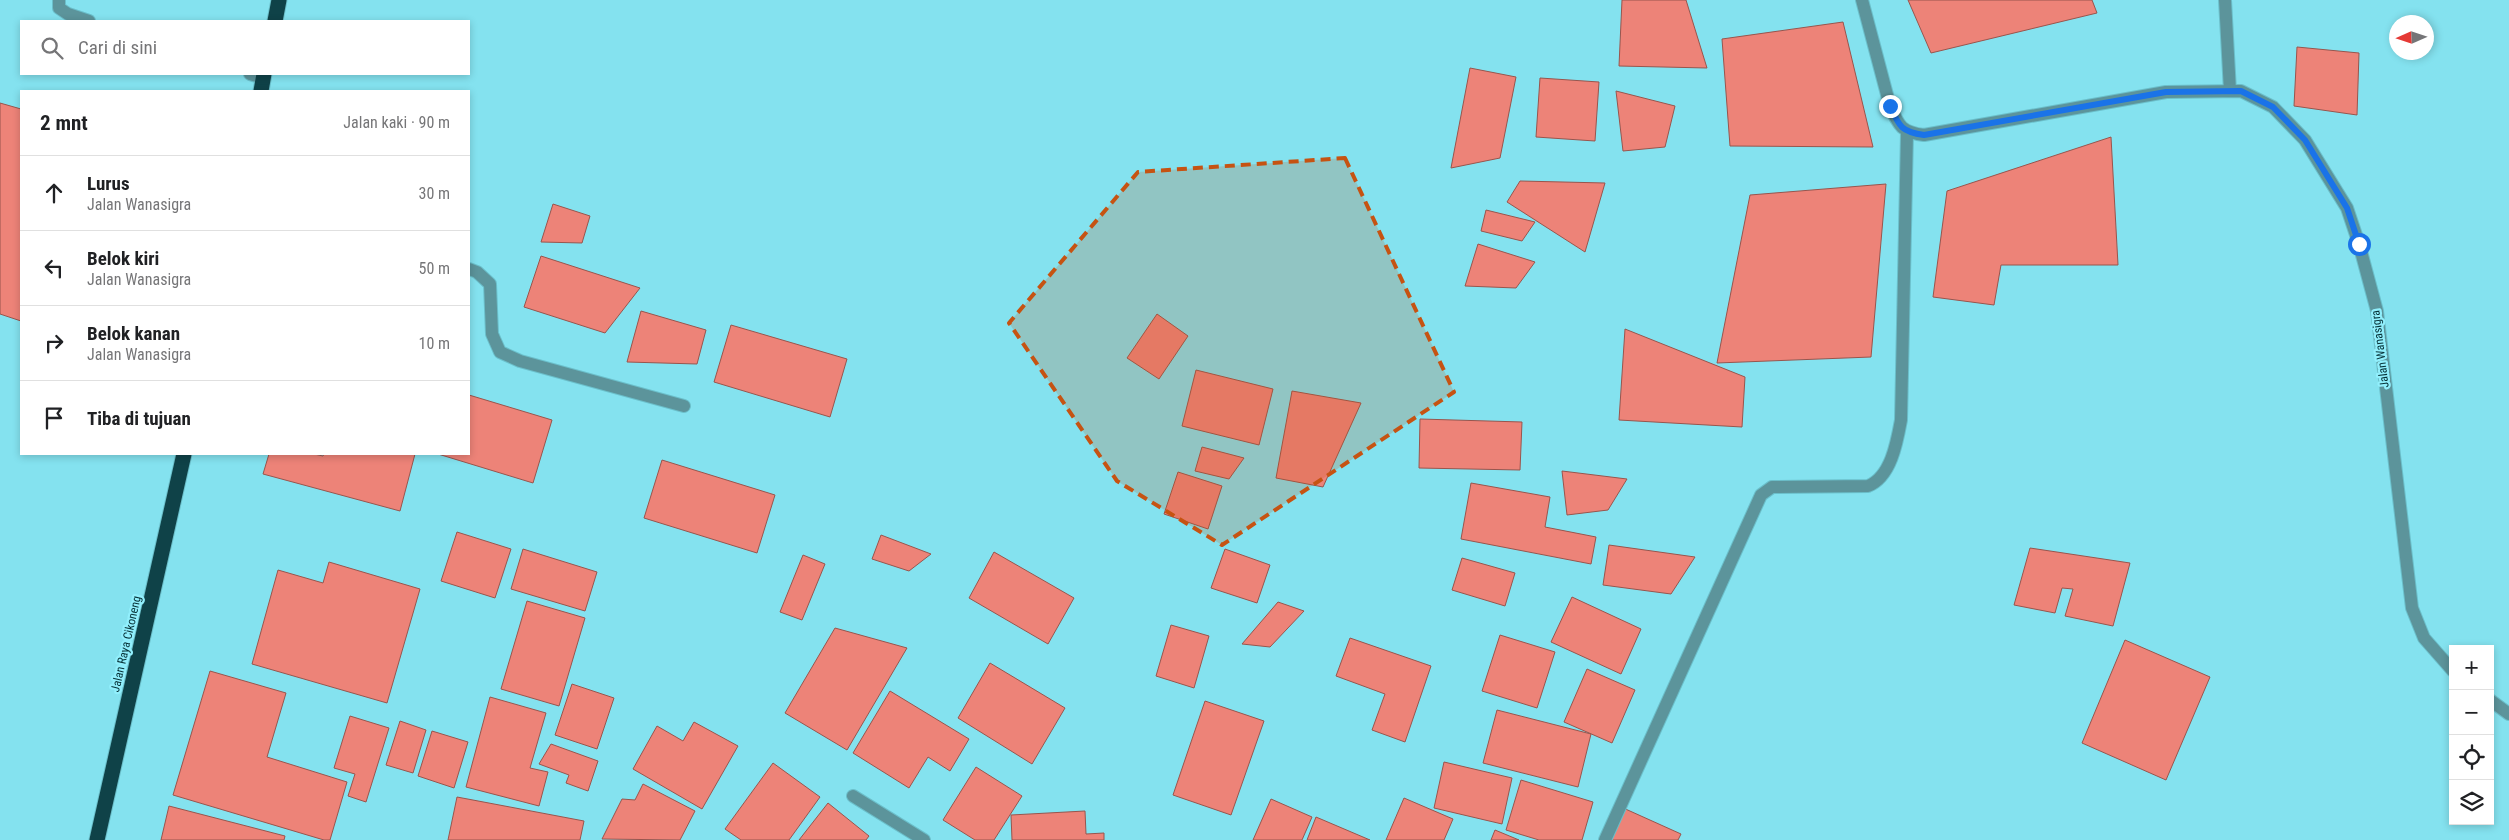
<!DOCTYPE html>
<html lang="id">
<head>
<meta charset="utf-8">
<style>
	body { margin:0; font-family:"Roboto Condensed",sans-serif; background:#f6f6f6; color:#202124 }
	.controls { position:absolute; right:15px; bottom:15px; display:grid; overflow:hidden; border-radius:0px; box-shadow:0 2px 8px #0003 }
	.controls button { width:45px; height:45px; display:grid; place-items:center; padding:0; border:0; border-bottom:1px solid #e0e0e0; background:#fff; color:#202124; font:25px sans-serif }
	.compass { position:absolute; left:2389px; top:15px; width:45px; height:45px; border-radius:50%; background:#fff; box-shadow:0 2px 8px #0003; rotate:267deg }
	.stop { position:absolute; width:15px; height:15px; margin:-11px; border:4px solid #1a73e8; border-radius:50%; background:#fff }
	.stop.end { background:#1a73e8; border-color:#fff; box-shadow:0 1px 5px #0008 }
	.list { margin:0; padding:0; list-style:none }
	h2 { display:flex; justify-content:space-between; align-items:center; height:65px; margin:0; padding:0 20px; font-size:21px }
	h2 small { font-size:16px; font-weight:400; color:#757577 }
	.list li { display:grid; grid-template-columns:32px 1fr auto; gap:15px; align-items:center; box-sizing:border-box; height:75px; padding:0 20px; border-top:1px solid #e0e0e0 }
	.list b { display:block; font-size:19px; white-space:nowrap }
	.list p { margin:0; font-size:16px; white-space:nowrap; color:#757577 }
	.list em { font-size:16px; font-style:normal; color:#757577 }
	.icon { flex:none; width:28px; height:28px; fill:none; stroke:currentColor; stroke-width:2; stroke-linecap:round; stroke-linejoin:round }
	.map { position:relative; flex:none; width:2509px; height:840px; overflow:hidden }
	.search { position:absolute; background:#fff; box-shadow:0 2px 8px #0003; left:20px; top:20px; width:450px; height:55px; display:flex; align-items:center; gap:12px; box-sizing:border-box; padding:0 18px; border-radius:0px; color:#757577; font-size:19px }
	.panel { position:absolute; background:#fff; box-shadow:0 2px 8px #0003; left:20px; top:90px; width:450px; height:365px; border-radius:0px }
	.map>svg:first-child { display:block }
</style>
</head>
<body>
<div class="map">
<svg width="2509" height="840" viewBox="0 0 2509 840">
	<rect width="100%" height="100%" fill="#84e2ef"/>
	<g fill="#ed8378" stroke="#98554d">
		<polygon points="1622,0 1686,0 1707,68 1619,66"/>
		<polygon points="1908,0 2092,0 2097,13 1931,53"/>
		<polygon points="1843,22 1873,147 1730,146 1722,39"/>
		<polygon points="2297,47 2359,53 2357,115 2294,106"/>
		<polygon points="1470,68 1516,77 1500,158 1451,168"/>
		<polygon points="1540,78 1599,82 1595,141 1536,137"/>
		<polygon points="1616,91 1675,106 1665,147 1623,151"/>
		<polygon points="0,103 21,109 21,321 0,314"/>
		<polygon points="2111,137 2118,265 2001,265 1994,305 1933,297 1947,191"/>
		<polygon points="1520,181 1605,183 1585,252 1507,202"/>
		<polygon points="1886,184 1871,357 1717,363 1750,195"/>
		<polygon points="553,204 590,216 582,243 541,242"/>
		<polygon points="1486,210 1535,222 1522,241 1481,231"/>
		<polygon points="1478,244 1535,262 1516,288 1465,286"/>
		<polygon points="541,256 640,288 605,333 524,307"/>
		<polygon points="641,311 706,330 697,364 627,362"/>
		<polygon points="1157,314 1188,336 1159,379 1127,358"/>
		<polygon points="731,325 847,359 830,417 714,382"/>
		<polygon points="1625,329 1745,377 1742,427 1619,420"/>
		<polygon points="1196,370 1273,389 1259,445 1182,426"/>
		<polygon points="1292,391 1361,403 1323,487 1276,478"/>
		<polygon points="469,395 552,420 533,483 438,454 469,454"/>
		<polygon points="1420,419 1522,422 1520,470 1419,468"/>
		<polygon points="1202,447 1244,458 1229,479 1195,471"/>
		<polygon points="269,454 314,454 323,456 324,454 415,454 400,511 263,474"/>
		<polygon points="662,460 775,495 757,553 644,518"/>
		<polygon points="1562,471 1627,479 1608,510 1567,515"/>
		<polygon points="1178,472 1222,486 1208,529 1164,514"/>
		<polygon points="1471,483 1550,497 1545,527 1596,537 1591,564 1461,539"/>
		<polygon points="457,532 511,549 495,598 441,581"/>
		<polygon points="881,535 931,554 909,571 872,559"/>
		<polygon points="1609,545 1695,557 1671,594 1603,585"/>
		<polygon points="2030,548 2130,563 2113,626 2065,616 2073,589 2062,588 2055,613 2014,605"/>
		<polygon points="523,549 597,572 585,611 511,589"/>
		<polygon points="1225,549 1270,565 1257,603 1211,588"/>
		<polygon points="994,552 1074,598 1048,644 969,598"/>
		<polygon points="803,555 825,564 802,620 780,612"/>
		<polygon points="1462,558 1515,573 1505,606 1452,590"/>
		<polygon points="329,562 420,589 387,703 252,664 278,570 323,583"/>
		<polygon points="1572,597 1641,629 1621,674 1551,642"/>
		<polygon points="527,601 585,618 559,706 501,689"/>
		<polygon points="1278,602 1304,611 1270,647 1242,644"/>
		<polygon points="1171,625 1209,636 1194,688 1156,676"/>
		<polygon points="835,628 907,648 847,750 785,713"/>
		<polygon points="1500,635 1555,652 1537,708 1482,691"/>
		<polygon points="1350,638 1431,666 1405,742 1372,730 1385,694 1336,676"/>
		<polygon points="2125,640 2210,677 2166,780 2082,743"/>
		<polygon points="990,663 1065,708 1032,764 958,718"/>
		<polygon points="1587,669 1635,690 1612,743 1564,722"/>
		<polygon points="210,671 286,693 267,757 347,782 330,840 324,840 173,795"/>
		<polygon points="572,684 614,698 597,749 555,735"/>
		<polygon points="890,691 969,739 950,771 928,757 909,788 853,753"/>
		<polygon points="490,697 546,713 530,768 548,772 539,806 466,787"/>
		<polygon points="1205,701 1264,721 1231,815 1173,795"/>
		<polygon points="1497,710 1591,734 1578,787 1483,763"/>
		<polygon points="350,716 389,728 366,802 348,796 355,774 334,768"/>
		<polygon points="400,721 426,730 413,773 386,765"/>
		<polygon points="694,722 738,746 702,809 633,769 657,726 683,741"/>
		<polygon points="432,731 468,742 454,788 418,776"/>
		<polygon points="551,744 598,761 588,791 566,783 569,775 539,764"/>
		<polygon points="1444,762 1512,778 1502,824 1434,808"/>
		<polygon points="773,763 820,797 789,840 741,840 725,829"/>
		<polygon points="976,767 1022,796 994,840 975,840 943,820"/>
		<polygon points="1521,780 1593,802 1582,840 1539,840 1506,830"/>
		<polygon points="643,784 695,811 680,840 602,839 622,799 635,800"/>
		<polygon points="457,797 584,821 580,840 448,840"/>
		<polygon points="1404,798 1453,819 1444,840 1386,840"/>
		<polygon points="1271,799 1312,817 1302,840 1253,840"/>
		<polygon points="828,803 869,836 866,840 799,840"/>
		<polygon points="169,806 285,836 284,840 161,840"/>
		<polygon points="1621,807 1681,834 1678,840 1606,840"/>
		<polygon points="1085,811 1086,834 1104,833 1104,840 1012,840 1011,815"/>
		<polygon points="1316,817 1370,840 1307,840"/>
		<polygon points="1495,830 1519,840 1491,840"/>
	</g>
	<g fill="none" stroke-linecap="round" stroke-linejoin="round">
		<defs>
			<g id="street">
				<polyline points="59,0 59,8 68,14 89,21"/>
				<path d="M1862,0l28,106c9,20 11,26 34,29l242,-43 75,-1 32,16 32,33 42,68 12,36 18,67 35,297 12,30 29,33"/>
				<polyline points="2225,0 2230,91"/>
				<polyline points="250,74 263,78"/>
				<polyline points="469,269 477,272 490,284 492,334 500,352 520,361 684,406"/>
				<polyline points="2490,700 2509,714"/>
				<polyline points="853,796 924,840"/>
				<path d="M1605,840l156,-345 11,-8 96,-1c23,-9 29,-44 33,-66l6,-287"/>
			</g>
			<g id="highway">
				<polyline points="275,21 279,0"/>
				<polyline points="261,91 264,74"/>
				<polyline points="97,840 184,454"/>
			</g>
		</defs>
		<use href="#street" stroke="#6bbfca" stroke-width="14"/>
		<use href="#highway" stroke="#6bbfca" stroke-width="17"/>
		<use href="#street" stroke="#5c949b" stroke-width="12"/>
		<use href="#highway" stroke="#0f4248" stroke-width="15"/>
	</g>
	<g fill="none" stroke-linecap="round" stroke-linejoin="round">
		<path stroke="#1a73e8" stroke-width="6" d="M1890,106c9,20 11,26 34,29l242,-43 75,-1 32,16 32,33 42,68 12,36"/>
	</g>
	<path fill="#c65312" fill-opacity="0.2" stroke="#c65312" stroke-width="4" stroke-dasharray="10 6" stroke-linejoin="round" d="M1345,158l109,234 -232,153 -105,-64 -108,-158 129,-151z"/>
	<g text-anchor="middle" stroke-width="4.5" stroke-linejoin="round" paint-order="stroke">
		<g font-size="12" fill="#063136" stroke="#91effc">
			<text transform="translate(2380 349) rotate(-97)" y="4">Jalan Wanasigra</text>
			<text transform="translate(126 644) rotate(-77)" y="4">Jalan Raya Cikoneng</text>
		</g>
	</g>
</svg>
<div class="controls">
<button>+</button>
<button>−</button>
<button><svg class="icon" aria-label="locate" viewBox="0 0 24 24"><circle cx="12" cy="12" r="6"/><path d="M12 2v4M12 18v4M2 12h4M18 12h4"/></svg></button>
<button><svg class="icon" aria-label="layers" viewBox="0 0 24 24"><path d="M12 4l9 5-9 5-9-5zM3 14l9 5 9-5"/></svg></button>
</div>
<svg class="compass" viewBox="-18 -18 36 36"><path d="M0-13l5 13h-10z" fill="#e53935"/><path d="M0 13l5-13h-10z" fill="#757577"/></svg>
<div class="stop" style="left:2359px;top:244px"></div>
<div class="stop end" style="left:1890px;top:106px"></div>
<div class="search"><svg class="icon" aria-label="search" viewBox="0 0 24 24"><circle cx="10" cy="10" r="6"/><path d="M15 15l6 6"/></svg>Cari di sini</div>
<section class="panel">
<h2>2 mnt<small>Jalan kaki · 90 m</small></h2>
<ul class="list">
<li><svg class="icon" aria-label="ahead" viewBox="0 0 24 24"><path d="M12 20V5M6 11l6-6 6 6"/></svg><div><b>Lurus</b><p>Jalan Wanasigra</p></div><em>30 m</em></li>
<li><svg class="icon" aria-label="left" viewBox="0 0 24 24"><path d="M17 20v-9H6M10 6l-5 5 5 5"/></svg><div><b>Belok kiri</b><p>Jalan Wanasigra</p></div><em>50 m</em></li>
<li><svg class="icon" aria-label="right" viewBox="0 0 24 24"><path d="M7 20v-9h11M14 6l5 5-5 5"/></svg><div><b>Belok kanan</b><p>Jalan Wanasigra</p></div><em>10 m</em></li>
<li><svg class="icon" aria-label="arrive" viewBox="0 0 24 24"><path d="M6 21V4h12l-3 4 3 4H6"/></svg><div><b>Tiba di tujuan</b></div></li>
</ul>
</section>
</div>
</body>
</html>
